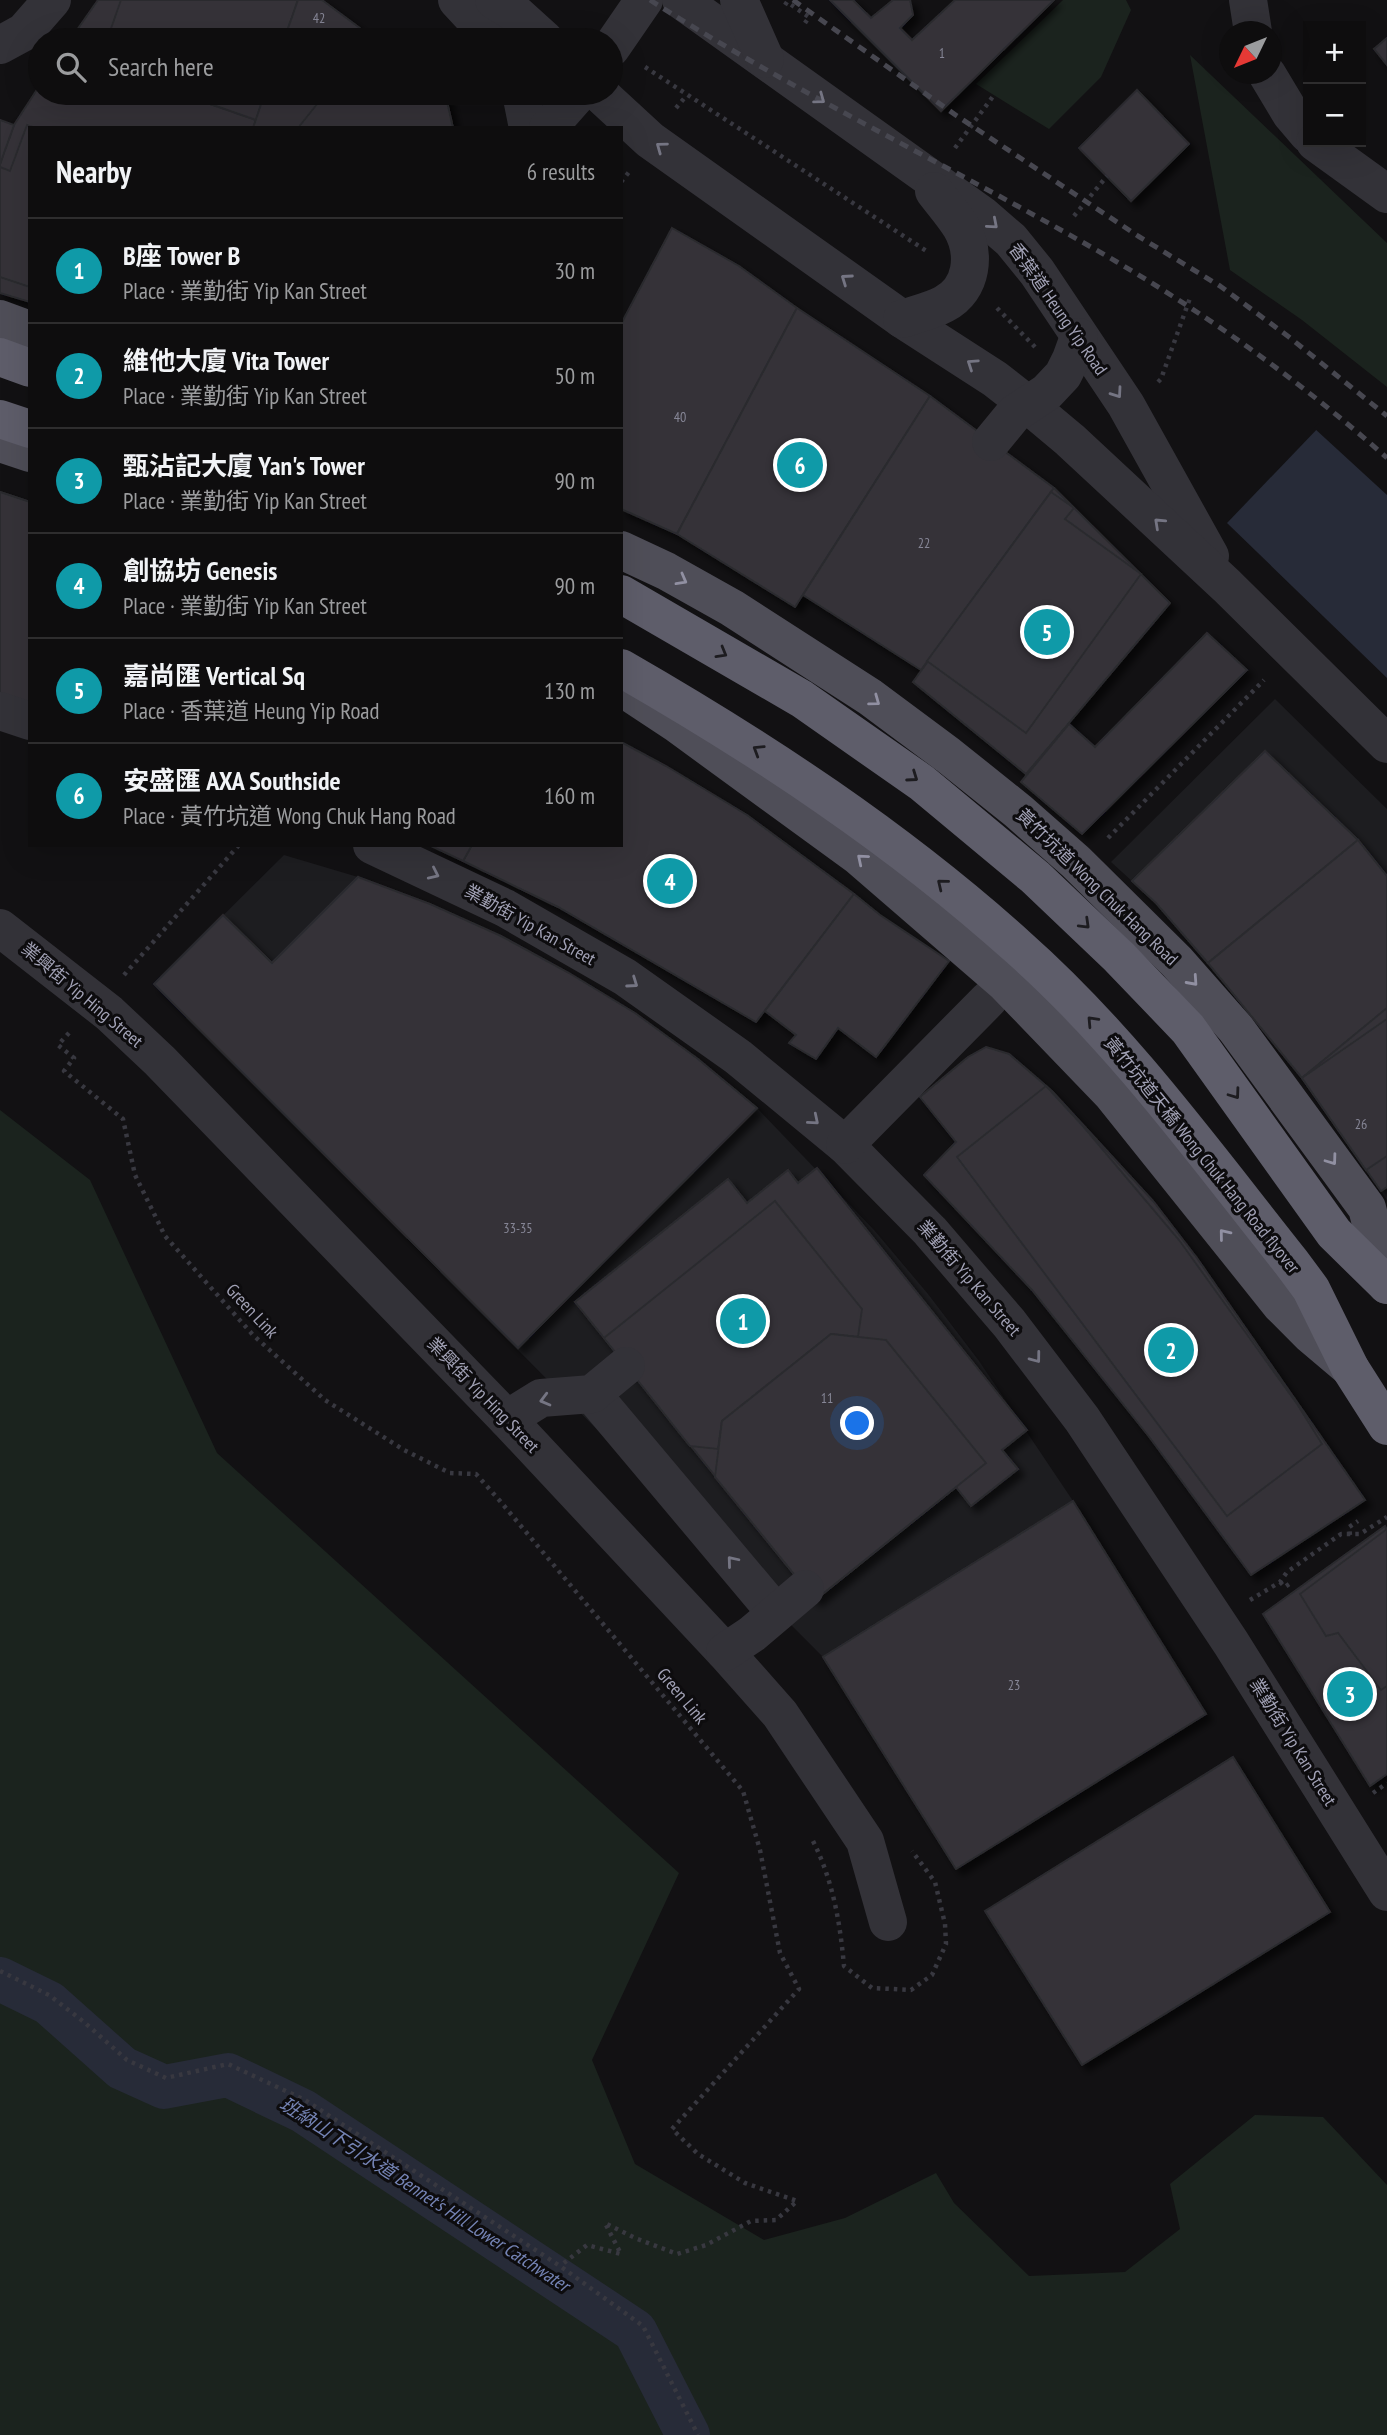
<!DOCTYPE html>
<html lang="en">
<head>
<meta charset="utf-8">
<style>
	body { margin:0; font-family:"PT Sans Narrow","Noto Sans TC",sans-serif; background:#1c1b1c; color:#f1f3f6 }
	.controls { position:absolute; right:21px; top:21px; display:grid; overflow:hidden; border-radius:0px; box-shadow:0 7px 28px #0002 }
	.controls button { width:63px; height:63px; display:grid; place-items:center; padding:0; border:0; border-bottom:2px solid #2e2d2e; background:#0e0d0e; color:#f1f3f6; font:35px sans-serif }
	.compass { position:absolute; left:1219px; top:21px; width:63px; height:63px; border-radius:50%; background:#0e0d0e; box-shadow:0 7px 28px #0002; rotate:227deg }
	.you { position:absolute; left:858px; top:1424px; width:24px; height:24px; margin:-18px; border:5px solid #fff; border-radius:50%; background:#1a73e8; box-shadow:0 0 0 10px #1a73e833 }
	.badge { display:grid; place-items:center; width:46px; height:46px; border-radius:50%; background:#2563eb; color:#fff; font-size:23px; font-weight:700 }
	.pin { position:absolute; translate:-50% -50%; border:4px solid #fff; box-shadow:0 2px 7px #0006 }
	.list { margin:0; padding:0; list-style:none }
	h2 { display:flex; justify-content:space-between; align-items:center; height:91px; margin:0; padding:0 28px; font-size:30px }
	h2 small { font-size:23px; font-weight:400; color:#9b9c9e }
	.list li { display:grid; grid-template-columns:46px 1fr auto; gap:21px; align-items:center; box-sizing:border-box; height:105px; padding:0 28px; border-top:2px solid #2e2d2e }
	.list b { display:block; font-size:26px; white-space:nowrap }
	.list p { margin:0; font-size:23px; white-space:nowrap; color:#9b9c9e }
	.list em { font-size:23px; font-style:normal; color:#9b9c9e }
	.icon { flex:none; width:38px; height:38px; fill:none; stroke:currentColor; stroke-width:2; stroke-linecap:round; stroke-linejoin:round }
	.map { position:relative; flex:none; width:1387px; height:2435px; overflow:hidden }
	.search { position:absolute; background:#0e0d0e; box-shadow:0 7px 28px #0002; left:28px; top:28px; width:595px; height:77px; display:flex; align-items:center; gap:18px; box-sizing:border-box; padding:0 24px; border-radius:38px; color:#9b9c9e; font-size:26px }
	.panel { position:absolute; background:#0e0d0e; box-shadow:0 7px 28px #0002; left:28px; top:126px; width:595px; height:721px; border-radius:0px }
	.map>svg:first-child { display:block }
</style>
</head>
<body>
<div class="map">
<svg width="1387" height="2435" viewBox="0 0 1387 2435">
	<defs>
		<filter id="shadow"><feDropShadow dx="6" dy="6" stdDeviation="3.5" flood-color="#0009"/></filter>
	</defs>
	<rect width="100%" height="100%" fill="#121113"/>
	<g fill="#1d1d20">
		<polygon points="1275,699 1387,809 1387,1200 1302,1078 1156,903 1111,862"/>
		<polygon points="284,855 358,877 430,904 501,936 569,973 635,1013 698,1059 757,1108 874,1230 928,1294 979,1361 1073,1501 823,1657 154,984"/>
	</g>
	<g fill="#1b231e">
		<polygon points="1063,0 1126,0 1131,10 1101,77 1049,129 976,84"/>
		<polygon points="1190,55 1387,243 1387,387 1302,320 1230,270"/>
		<polygon points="0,1110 90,1180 217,1453 679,1873 592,2060 635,2164 764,2240 845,2218 936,2173 954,2203 1029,2276 1125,2272 1180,2229 1170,2184 1255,2115 1323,2117 1387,2185 1387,2435 0,2435"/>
	</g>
	<polygon fill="#272b38" points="1321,425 1387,489 1387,678 1227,523"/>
	<polygon fill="#121113" points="1319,423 1323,423 1387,484 1387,495 1314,428"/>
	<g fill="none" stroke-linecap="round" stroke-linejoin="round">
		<polyline stroke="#272b38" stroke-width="44" points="0,1979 49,2003 122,2068 164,2087 228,2075 303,2111 635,2331 688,2435"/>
	</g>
	<g fill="#343338" stroke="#2c2b2f" stroke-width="2" filter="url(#shadow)">
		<polygon points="98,0 298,0 284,40 70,40"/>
		<polygon points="121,0 298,0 284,40 107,40"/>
		<polygon points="298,0 322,0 376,40 284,40"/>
		<polygon points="830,0 853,0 871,18 893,0 910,0 913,15 900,28 912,40 955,0 1054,0 941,111"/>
		<polygon points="75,33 97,40 70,40"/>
		<polygon points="1387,38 1387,65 1374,49"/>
		<polygon points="40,85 40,93 179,93 256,120 253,128 30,128 30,302 0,293 0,164 14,125"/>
		<polygon points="1137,90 1189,144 1131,201 1079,148"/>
		<polygon points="179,93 265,93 256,120"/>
		<polygon points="179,93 218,93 213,105"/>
		<polygon points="265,93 445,93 453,128 253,128"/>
		<polygon points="326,93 445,93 453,128 298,128"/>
		<polygon points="0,120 14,125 0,164"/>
		<polygon points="27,125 35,128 30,128 30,287 0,277 0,167 10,171"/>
		<polygon points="672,228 739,266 797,308 677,534 621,509 621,324"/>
		<polygon points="797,308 930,396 795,607 677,534"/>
		<polygon points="930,396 1054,488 921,670 803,595"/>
		<polygon points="1054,488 1170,603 1026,774 913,682"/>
		<polygon points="0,492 30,502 30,626 0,616"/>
		<polygon points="0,492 30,502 30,703 0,693"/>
		<polygon points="1051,492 1074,508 1065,519 1141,574 1026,733 927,661"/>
		<polygon points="1207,633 1247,670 1082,834 1021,782 1069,724 1095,747"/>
		<polygon points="621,742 666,766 747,815 854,894 756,1022 558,907 463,861 472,845 621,845"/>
		<polygon points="1265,751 1358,840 1208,963 1156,903 1132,881"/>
		<polygon points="1358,840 1387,876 1387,1008 1302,1078 1208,963"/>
		<polygon points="429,845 472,845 463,861"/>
		<polygon points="358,877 660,1179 519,1320 217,1018"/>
		<polygon points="358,877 430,904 501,936 569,973 635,1013 698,1059 757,1108 518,1348 154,984 223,915 272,963"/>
		<polygon points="854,894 880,915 949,961 876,1057 838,1028 816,1059 789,1043 796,1035 765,1011"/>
		<polygon points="1387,1008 1387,1187 1381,1191 1302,1078"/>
		<polygon points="1387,1019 1387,1156 1366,1170 1302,1078"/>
		<polygon points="986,1047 1009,1054 1052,1091 1153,1201 1197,1258 1365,1500 1251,1575 1150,1438 1032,1290 924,1175 956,1142 920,1097 968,1057"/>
		<polygon points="1046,1086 1082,1125 1179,1240 1297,1404 1322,1444 1227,1516 957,1157"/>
		<polygon points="817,1168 1027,1430 1002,1450 1018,1469 971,1506 956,1487 815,1600 575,1302 728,1179 747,1203 788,1170 798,1183"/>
		<polygon points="775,1201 862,1309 858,1337 831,1334 722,1421 718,1449 690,1446 604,1338"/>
		<polygon points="831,1334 886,1340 986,1463 815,1600 715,1477 722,1421"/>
		<polygon points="1073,1501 1206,1714 956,1869 823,1657"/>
		<polygon points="1385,1526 1387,1530 1387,1774 1370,1786 1263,1614"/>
		<polygon points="1387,1529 1387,1686 1381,1690 1338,1633 1326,1636 1300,1594"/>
		<polygon points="1233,1757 1330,1912 1082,2065 985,1911"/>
	</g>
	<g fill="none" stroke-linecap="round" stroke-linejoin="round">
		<g stroke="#383840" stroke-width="4.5" stroke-dasharray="3.5 5" stroke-linecap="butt">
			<polyline points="785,5 787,2 809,17 803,26"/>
			<polyline points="645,67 928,252"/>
			<polyline points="676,108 687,95"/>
			<polyline points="955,148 994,95"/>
			<polyline points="621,182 629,172"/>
			<polyline points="1074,216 1107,176"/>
			<polyline points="997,308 1035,347"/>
			<polyline points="1158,382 1161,379 1190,298"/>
			<polyline points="1108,838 1264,680"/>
			<polyline points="124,975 239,845"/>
			<polyline points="69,1033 58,1045 74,1058 64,1071 123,1119 135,1175 165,1236 253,1335 325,1400 404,1450 450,1473 476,1474 500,1501 743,1791 760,1850 780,1953 799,1989 672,2129 698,2154 745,2183 797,2201 776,2220 751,2221 706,2245 677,2254 635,2238 605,2223 621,2254 587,2245 560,2266"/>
			<polyline points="1350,1535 1349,1527 1358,1521"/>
			<polyline points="1280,1582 1285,1587 1292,1582"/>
			<polyline points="1250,1600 1280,1582 1287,1572 1341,1534 1360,1534 1387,1517"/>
			<polyline points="1373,1793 1387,1783"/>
			<path d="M813,1841c20,40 27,81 31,125l28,22 39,2 21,-15 14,-31 -1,-20 -10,-42 -23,-31"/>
			<polyline points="0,1971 49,1995 84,2022 127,2060 166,2078 228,2064 305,2100 560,2266 643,2326 698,2435"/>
		</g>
		<g stroke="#333238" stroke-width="38">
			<polyline points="457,0 494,40"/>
			<polyline points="494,0 515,13 545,40"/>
			<polyline points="681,0 982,215 1011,240 1037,272 1126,405 1210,556"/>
			<polyline points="739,0 765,59"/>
			<polyline points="1248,0 1253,32"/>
			<polyline points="0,45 24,32 52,0"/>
			<polyline points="611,48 644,0"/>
			<polyline points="1267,74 1291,114 1308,134"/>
			<polyline points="521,93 528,128"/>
			<polyline points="599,93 650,140 902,319 995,379 1027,404 1070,440 1227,586 1387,744"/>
			<polyline points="548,128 579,93"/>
			<polyline points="1315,142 1387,194"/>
			<path d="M902,319c14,-5 29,-8 42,-15 29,-15 32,-51 17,-77 -8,-13 -18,-24 -27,-36"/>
			<polyline points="991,442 1014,414 1047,392 1063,375 1071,359 1079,337"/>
			<polyline points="0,711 30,721"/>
			<polyline points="372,845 505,908 625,977 738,1057 845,1145 930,1231 1009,1323 1082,1419 1231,1643 1387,1892"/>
			<polyline points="0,928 109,1013 160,1061 507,1419 725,1652 780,1714 865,1841 888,1922"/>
			<polyline points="845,1145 988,1000"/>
			<polyline points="592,1394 776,1613"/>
			<polyline points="507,1419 541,1398 592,1394 626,1366"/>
			<polyline points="725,1652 752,1634 805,1589"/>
		</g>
		<g stroke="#4f4e58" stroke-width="38">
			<polyline points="0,319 30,330"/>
			<polyline points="0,443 30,453"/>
			<polyline points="621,550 666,571 732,608 870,697 948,755 1018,811 1076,862 1177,962 1236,1029 1367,1208 1387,1285"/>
			<polyline points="621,687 677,724 858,856 1006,984 1112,1094 1281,1305 1311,1335 1350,1368"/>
		</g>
		<g stroke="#5e5d6a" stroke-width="38">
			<polyline points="0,357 30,368"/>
			<polyline points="0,419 30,429"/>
			<polyline points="621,594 802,699 922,783 1035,877 1119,957 1188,1029 1334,1233 1387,1285"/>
			<path d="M621,668c141,81 276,170 397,279 104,92 187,207 273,315l20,27 39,79 37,58"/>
		</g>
		<g stroke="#474750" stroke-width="5" stroke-dasharray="9 7" stroke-linecap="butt">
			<path d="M650,0c150,96 313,172 467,262 95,56 188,123 270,196"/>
			<polyline points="793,0 957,116 1138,236 1220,286 1289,337 1387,416"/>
		</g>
	</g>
	<defs><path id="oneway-chevron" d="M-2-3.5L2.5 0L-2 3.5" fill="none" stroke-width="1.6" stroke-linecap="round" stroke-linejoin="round" transform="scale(1.75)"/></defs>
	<g stroke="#757583">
		<use href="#oneway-chevron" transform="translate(820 99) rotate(36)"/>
		<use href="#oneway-chevron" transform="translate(661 147) rotate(-144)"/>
		<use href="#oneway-chevron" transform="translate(993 224) rotate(41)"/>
		<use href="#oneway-chevron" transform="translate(846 279) rotate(-145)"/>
		<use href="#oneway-chevron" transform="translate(972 364) rotate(-146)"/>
		<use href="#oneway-chevron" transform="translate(1117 393) rotate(55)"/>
		<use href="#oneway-chevron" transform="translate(1159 523) rotate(-137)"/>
		<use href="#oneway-chevron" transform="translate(434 874) rotate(25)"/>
		<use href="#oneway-chevron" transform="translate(633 983) rotate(35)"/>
		<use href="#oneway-chevron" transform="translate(814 1120) rotate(40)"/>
		<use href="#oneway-chevron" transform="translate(1036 1358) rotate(53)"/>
		<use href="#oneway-chevron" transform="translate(545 1400) rotate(165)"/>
		<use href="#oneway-chevron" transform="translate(732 1561) rotate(-130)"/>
	</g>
	<g stroke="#9190a2">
		<use href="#oneway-chevron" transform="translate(682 580) rotate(29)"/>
		<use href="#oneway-chevron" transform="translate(875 701) rotate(36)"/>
		<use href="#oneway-chevron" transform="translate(862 859) rotate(-140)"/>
		<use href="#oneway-chevron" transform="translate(1193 981) rotate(48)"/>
		<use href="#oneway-chevron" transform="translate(1332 1160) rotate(54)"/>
		<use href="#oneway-chevron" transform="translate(1224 1234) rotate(-129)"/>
	</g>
	<g stroke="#1d1c20">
		<use href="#oneway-chevron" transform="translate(722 653) rotate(30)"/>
		<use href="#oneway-chevron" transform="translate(758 750) rotate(-148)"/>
		<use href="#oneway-chevron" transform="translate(913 777) rotate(35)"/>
		<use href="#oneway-chevron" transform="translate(942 884) rotate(-141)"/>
		<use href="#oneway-chevron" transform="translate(1085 924) rotate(44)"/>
		<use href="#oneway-chevron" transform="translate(1092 1021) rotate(-133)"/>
		<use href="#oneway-chevron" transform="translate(1235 1094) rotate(54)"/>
	</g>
	<g text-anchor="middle" stroke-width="6" stroke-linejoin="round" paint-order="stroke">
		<g font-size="14" fill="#868696">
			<text x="319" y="23">42</text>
			<text x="942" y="58">1</text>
			<text x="680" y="422">40</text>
			<text x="924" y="548">22</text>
			<text x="1361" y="1129">26</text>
			<text x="518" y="1233">33-35</text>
			<text x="827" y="1403">11</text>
			<text x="1014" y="1690">23</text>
		</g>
		<g font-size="18" fill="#a1a1b5" stroke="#0d0c0e">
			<text transform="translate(1058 309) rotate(55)" y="6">香葉道 Heung Yip Road</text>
			<text transform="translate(1097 887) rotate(44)" y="6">黃竹坑道 Wong Chuk Hang Road</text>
			<text transform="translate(530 925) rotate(29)" y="6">業勤街 Yip Kan Street</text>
			<text transform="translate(82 995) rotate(40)" y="6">業興街 Yip Hing Street</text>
			<text transform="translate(1202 1155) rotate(51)" y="6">黃竹坑道天橋 Wong Chuk Hang Road flyover</text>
			<text transform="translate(969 1278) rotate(49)" y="6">業勤街 Yip Kan Street</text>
			<text transform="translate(252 1311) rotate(47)" y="6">Green Link</text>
			<text transform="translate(483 1395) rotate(46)" y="6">業興街 Yip Hing Street</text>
			<text transform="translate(682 1696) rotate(50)" y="6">Green Link</text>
			<text transform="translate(1293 1742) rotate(58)" y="6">業勤街 Yip Kan Street</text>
		</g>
		<g font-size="19" font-style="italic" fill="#7483b4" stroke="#0d0c0e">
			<text transform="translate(425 2194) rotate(33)" y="7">班納山下引水道 Bennet's Hill Lower Catchwater</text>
		</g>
	</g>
</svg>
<div class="controls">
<button>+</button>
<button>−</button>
</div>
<svg class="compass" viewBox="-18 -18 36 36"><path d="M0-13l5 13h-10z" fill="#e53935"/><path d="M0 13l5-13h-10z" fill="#9b9c9e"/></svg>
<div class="you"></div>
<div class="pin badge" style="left:743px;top:1321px;background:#0f9aa8">1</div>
<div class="pin badge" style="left:1171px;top:1350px;background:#0f9aa8">2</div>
<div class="pin badge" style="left:1350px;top:1694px;background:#0f9aa8">3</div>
<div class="pin badge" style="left:670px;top:881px;background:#0f9aa8">4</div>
<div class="pin badge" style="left:1047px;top:632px;background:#0f9aa8">5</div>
<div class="pin badge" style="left:800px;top:465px;background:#0f9aa8">6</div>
<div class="search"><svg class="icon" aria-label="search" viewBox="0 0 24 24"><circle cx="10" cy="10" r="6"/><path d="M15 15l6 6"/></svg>Search here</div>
<section class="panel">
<h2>Nearby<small>6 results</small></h2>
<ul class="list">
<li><span class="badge" style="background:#0f9aa8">1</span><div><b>B座 Tower B</b><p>Place · 業勤街 Yip Kan Street</p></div><em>30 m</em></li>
<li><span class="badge" style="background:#0f9aa8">2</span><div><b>維他大廈 Vita Tower</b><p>Place · 業勤街 Yip Kan Street</p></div><em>50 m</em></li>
<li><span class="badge" style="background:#0f9aa8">3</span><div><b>甄沾記大廈 Yan's Tower</b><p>Place · 業勤街 Yip Kan Street</p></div><em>90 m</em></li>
<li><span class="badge" style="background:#0f9aa8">4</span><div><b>創協坊 Genesis</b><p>Place · 業勤街 Yip Kan Street</p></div><em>90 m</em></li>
<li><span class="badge" style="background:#0f9aa8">5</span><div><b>嘉尚匯 Vertical Sq</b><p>Place · 香葉道 Heung Yip Road</p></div><em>130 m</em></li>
<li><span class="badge" style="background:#0f9aa8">6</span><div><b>安盛匯 AXA Southside</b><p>Place · 黃竹坑道 Wong Chuk Hang Road</p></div><em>160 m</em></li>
</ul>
</section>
</div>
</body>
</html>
